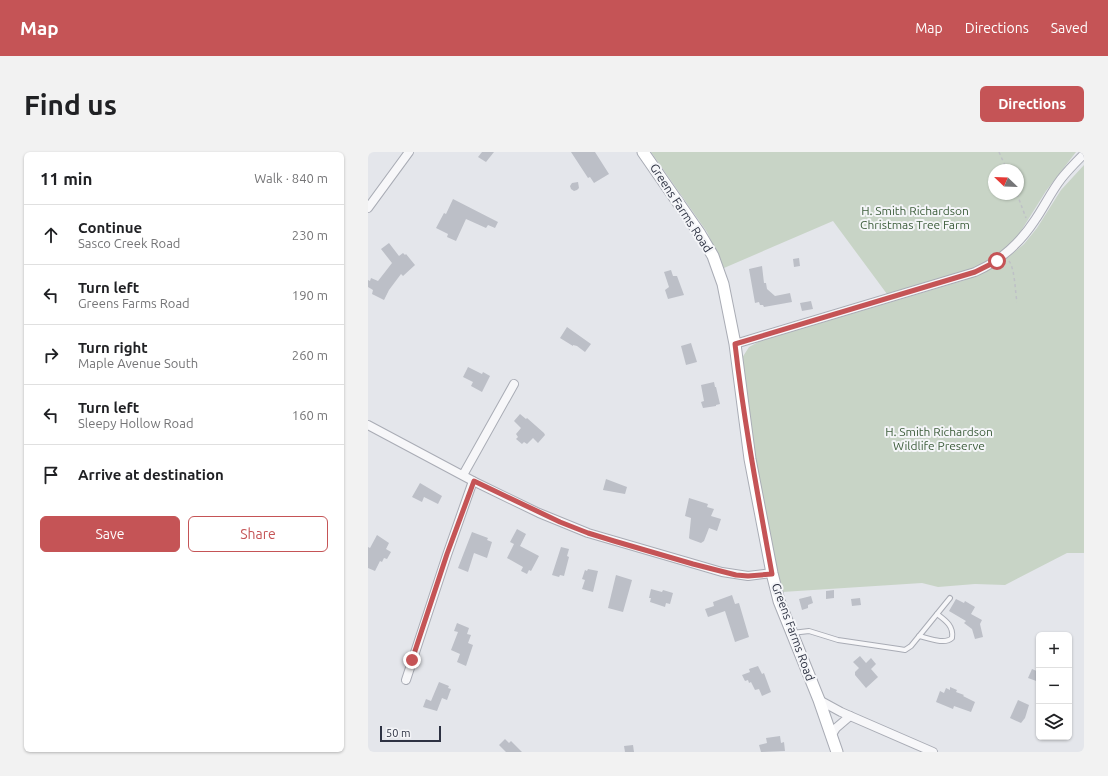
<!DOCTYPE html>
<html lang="en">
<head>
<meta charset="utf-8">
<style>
	body { margin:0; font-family:Ubuntu,sans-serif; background:#f2f2f2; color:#202124 }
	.controls { position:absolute; right:12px; bottom:12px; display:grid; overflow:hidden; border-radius:6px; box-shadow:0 1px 3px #0004 }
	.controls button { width:36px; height:36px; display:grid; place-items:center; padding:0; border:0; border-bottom:1px solid #e0e0e0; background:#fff; color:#202124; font:20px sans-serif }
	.compass { position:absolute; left:620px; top:12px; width:36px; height:36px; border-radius:50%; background:#fff; box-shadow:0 1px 3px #0004; rotate:293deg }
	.scale { position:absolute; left:12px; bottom:10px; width:61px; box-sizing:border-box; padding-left:4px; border:2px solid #2d3242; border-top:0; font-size:11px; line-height:14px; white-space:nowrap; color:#2d3242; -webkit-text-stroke:3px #f4f5f8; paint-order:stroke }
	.stop { position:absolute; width:12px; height:12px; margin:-9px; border:3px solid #c55456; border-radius:50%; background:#fff }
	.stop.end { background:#c55456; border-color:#fff; box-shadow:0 1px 4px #0008 }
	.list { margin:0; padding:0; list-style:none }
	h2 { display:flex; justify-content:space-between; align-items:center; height:52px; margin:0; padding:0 16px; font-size:17px }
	h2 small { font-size:13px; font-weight:400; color:#757577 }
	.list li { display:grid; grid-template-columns:26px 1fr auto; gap:12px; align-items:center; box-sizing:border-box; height:60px; padding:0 16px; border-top:1px solid #e0e0e0 }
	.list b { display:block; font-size:15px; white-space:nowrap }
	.list p { margin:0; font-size:13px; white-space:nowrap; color:#757577 }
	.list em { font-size:13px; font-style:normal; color:#757577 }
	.actions { display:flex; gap:8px; padding:12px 16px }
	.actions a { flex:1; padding:9px 0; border:1px solid #c55456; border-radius:6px; text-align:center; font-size:14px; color:#c55456 }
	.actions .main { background:#c55456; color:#fff }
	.icon { flex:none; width:22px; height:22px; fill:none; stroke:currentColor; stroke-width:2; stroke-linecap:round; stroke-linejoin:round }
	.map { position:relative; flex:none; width:716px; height:600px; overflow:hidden; border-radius:6px }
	header { display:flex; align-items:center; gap:24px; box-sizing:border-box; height:56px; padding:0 20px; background:#c55456; color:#fff }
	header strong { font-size:19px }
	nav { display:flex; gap:22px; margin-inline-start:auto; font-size:14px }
	.intro { display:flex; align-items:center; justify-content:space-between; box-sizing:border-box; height:96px; padding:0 24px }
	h1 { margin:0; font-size:28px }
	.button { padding:10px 18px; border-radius:6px; background:#c55456; color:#fff; font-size:14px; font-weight:700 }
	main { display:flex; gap:24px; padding:0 24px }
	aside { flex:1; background:#fff; border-radius:6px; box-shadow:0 1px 3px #0004 }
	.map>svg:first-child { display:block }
</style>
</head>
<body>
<header>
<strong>Map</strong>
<nav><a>Map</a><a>Directions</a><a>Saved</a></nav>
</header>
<div class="intro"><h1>Find us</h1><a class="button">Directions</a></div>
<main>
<aside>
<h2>11 min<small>Walk · 840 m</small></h2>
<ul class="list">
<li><svg class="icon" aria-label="ahead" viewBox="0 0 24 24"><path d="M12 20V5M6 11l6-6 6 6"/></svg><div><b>Continue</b><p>Sasco Creek Road</p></div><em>230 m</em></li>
<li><svg class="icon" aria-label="left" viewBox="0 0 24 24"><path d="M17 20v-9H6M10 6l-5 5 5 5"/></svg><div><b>Turn left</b><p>Greens Farms Road</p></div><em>190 m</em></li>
<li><svg class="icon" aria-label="right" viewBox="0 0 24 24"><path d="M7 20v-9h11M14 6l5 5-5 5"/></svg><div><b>Turn right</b><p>Maple Avenue South</p></div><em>260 m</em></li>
<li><svg class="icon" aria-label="left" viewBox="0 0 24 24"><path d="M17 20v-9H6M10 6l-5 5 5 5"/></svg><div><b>Turn left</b><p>Sleepy Hollow Road</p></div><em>160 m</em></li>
<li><svg class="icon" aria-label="arrive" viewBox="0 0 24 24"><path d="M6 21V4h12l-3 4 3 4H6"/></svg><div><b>Arrive at destination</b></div></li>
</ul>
<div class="actions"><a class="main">Save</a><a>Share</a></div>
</aside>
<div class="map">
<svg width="716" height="600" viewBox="0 0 716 600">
	<rect width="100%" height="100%" fill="#e4e6eb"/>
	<g fill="#c8d4c6" fill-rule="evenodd">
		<path d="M283,0h425l-30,39 -25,40 -9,12 -18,15 -12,8 -95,28 -54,-73 -109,47 -17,-36zM626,18h24v24h-24z"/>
		<polygon points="716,13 716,401 699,401 637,433 607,432 570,435 554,431 414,440 403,393 387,307 374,206 381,195 392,189 597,128 632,112 656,92 669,76 693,38"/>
	</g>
	<g fill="#bcbfc7">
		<polygon points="114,0 126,0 118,10 110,5"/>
		<polygon points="203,0 227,0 241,22 226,31 222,25 220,26"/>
		<polygon points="210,30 211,36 209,38 206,39 203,37 202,34 204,31"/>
		<polygon points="85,47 130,70 127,76 120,73 118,76 98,67 88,89 79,85 80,82 68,76 76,61 78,62"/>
		<polygon points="21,91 31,104 35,101 37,103 38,102 47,113 35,124 33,122 21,138 16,148 4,142 5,138 0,135 0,128 2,129 3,126 10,129 24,111 13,97"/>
		<polygon points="431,106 432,114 426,115 425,107"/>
		<polygon points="394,114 396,131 398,131 399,137 407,144 422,141 424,150 396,155 395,153 392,153 391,150 387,151 381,117"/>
		<polygon points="303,118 305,124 309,124 316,143 300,147 297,138 301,135 296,120"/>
		<polygon points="443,149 445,157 434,159 432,151"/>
		<polygon points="199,175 223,192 217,200 209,194 205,193 205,194 192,186"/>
		<polygon points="323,191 329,210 318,213 313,194"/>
		<polygon points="100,215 114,222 115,220 122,224 114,240 103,234 105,230 95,225"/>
		<polygon points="346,230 347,235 348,235 352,252 348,253 348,254 335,256 333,250 336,249 333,233"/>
		<polygon points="152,262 158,267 159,266 176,281 177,283 170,291 165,286 159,292 156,290 154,292 148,287 150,285 148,282 153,276 146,269"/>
		<polygon points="238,327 259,335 257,342 235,338"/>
		<polygon points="52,331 74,344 70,352 56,345 54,350 44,345"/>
		<polygon points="321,346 340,352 339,355 346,357 343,364 353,367 349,379 341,376 336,389 333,391 322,387 321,386 323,366 317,364"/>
		<polygon points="149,377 158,382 152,394 171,404 163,419 161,418 159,422 153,419 155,415 139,406 146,392 142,390"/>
		<polygon points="104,380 120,386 119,388 124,390 119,406 106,401 100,420 90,416"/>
		<polygon points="9,383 21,391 18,397 23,400 19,407 16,406 14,410 12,409 7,419 0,416 0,395 2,396"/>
		<polygon points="193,395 201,397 199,404 201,405 196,424 192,423 191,425 184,423"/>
		<polygon points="220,417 230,419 225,440 214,437 217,428 214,427 217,418 219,419"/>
		<polygon points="248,423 264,428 255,460 240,456"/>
		<polygon points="283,437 294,440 295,438 305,441 302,452 298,451 297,455 282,450 283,446 281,446"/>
		<polygon points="466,438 466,446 458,447 458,439"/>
		<polygon points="364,443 367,452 371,451 381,485 367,490 357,459 340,465 337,457 346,454 345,450"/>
		<polygon points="443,444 445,451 440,453 440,456 434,458 431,447"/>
		<polygon points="492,446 493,453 484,454 483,447"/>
		<polygon points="588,447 596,451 597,449 607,455 603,462 614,468 612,472 615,485 607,487 604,477 596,471 598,469 581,459"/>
		<polygon points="89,471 101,476 99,482 103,483 100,491 105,493 98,514 89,510 92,502 83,498 90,480 86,479"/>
		<polygon points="492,504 498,511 503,506 508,512 503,517 510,525 498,536 487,523 487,520 491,516 485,510"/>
		<polygon points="390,514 394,522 396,521 403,540 394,544 391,537 387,538 383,530 381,531 380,528 377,529 374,523 382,520 381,517"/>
		<polygon points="664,517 671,520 671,530 660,526"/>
		<polygon points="71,530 81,534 80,536 83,537 79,548 74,546 69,559 55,555 58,547 63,549"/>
		<polygon points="582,535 589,538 588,540 596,543 595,544 607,550 603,560 586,554 585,557 568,550 572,539 576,541 578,536 582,538"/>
		<polygon points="650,548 661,553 657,566 653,571 642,566"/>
		<polygon points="412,584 413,591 416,590 417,599 393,600 391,593 399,591 398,586"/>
		<polygon points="137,587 141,591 143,589 154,600 138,600 131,593"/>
		<polygon points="265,593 266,600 257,600 256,594"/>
	</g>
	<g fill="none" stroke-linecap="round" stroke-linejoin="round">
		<defs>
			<g id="lane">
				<polyline points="424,481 441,479 470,488 531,497 537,498 543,494 582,446"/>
				<path d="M551,484c9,2 26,9 33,2 2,-12 -7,-18 -15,-24"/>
			</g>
			<g id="street">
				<polyline points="0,56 41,0"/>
				<path d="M367,192l240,-72c25,-11 45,-29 60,-52 9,-13 16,-28 26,-41 7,-9 15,-17 23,-25"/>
				<polyline points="0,273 105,329 171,361 220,381 354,420 380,424 404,421"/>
				<polyline points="95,323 146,232"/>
				<polyline points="38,528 79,403 105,329"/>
				<polyline points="451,548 473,560 565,600"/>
				<polyline points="463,584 468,576 482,564"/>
			</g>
			<polyline id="secondary" points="275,0 332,82 345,104 355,132 367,192 382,307 404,421 411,449 451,548 469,600"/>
		</defs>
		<use href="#lane" stroke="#a9acb5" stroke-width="6"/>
		<use href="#street" stroke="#a9acb5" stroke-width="10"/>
		<use href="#secondary" stroke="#a9acb5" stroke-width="13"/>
		<g stroke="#bec0c6" stroke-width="1.5" stroke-dasharray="3 3" stroke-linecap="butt">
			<polyline points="631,0 639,18"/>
			<polyline points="649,42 658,66"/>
			<path d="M641,109c6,8 6,30 8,41"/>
		</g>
		<use href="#lane" stroke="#f7f7f9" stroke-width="4"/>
		<use href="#street" stroke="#f7f7f9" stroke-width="8"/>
		<use href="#secondary" stroke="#fff" stroke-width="11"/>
	</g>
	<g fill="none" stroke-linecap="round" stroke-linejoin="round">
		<path stroke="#c55456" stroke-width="5" d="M44,508l35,-106 27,-73 86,41 28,11 26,8 79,23 43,11 12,1 24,-2c-14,-78 -28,-152 -37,-230l240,-72 22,-11"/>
	</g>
	<g text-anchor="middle" stroke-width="4" stroke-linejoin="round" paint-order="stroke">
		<g font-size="12" fill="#2d3242" stroke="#f4f5f8">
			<text transform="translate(313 56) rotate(57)" y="4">Greens Farms Road</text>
			<text transform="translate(425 480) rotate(70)" y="4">Greens Farms Road</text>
		</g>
		<g font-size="12" fill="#3d5d3b" stroke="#f4f5f8">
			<text x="547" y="63">H. Smith Richardson<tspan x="547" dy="14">Christmas Tree Farm</tspan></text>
			<text x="571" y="284">H. Smith Richardson<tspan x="571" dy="14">Wildlife Preserve</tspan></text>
		</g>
	</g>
</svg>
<div class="controls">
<button>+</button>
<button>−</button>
<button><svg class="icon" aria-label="layers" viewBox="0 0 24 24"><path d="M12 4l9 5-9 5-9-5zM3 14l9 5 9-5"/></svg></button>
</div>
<svg class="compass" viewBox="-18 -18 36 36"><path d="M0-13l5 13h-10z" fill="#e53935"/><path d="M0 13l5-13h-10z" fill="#757577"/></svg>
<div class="scale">50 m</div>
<div class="stop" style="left:629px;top:109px"></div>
<div class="stop end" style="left:44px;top:508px"></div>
</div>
</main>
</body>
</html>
